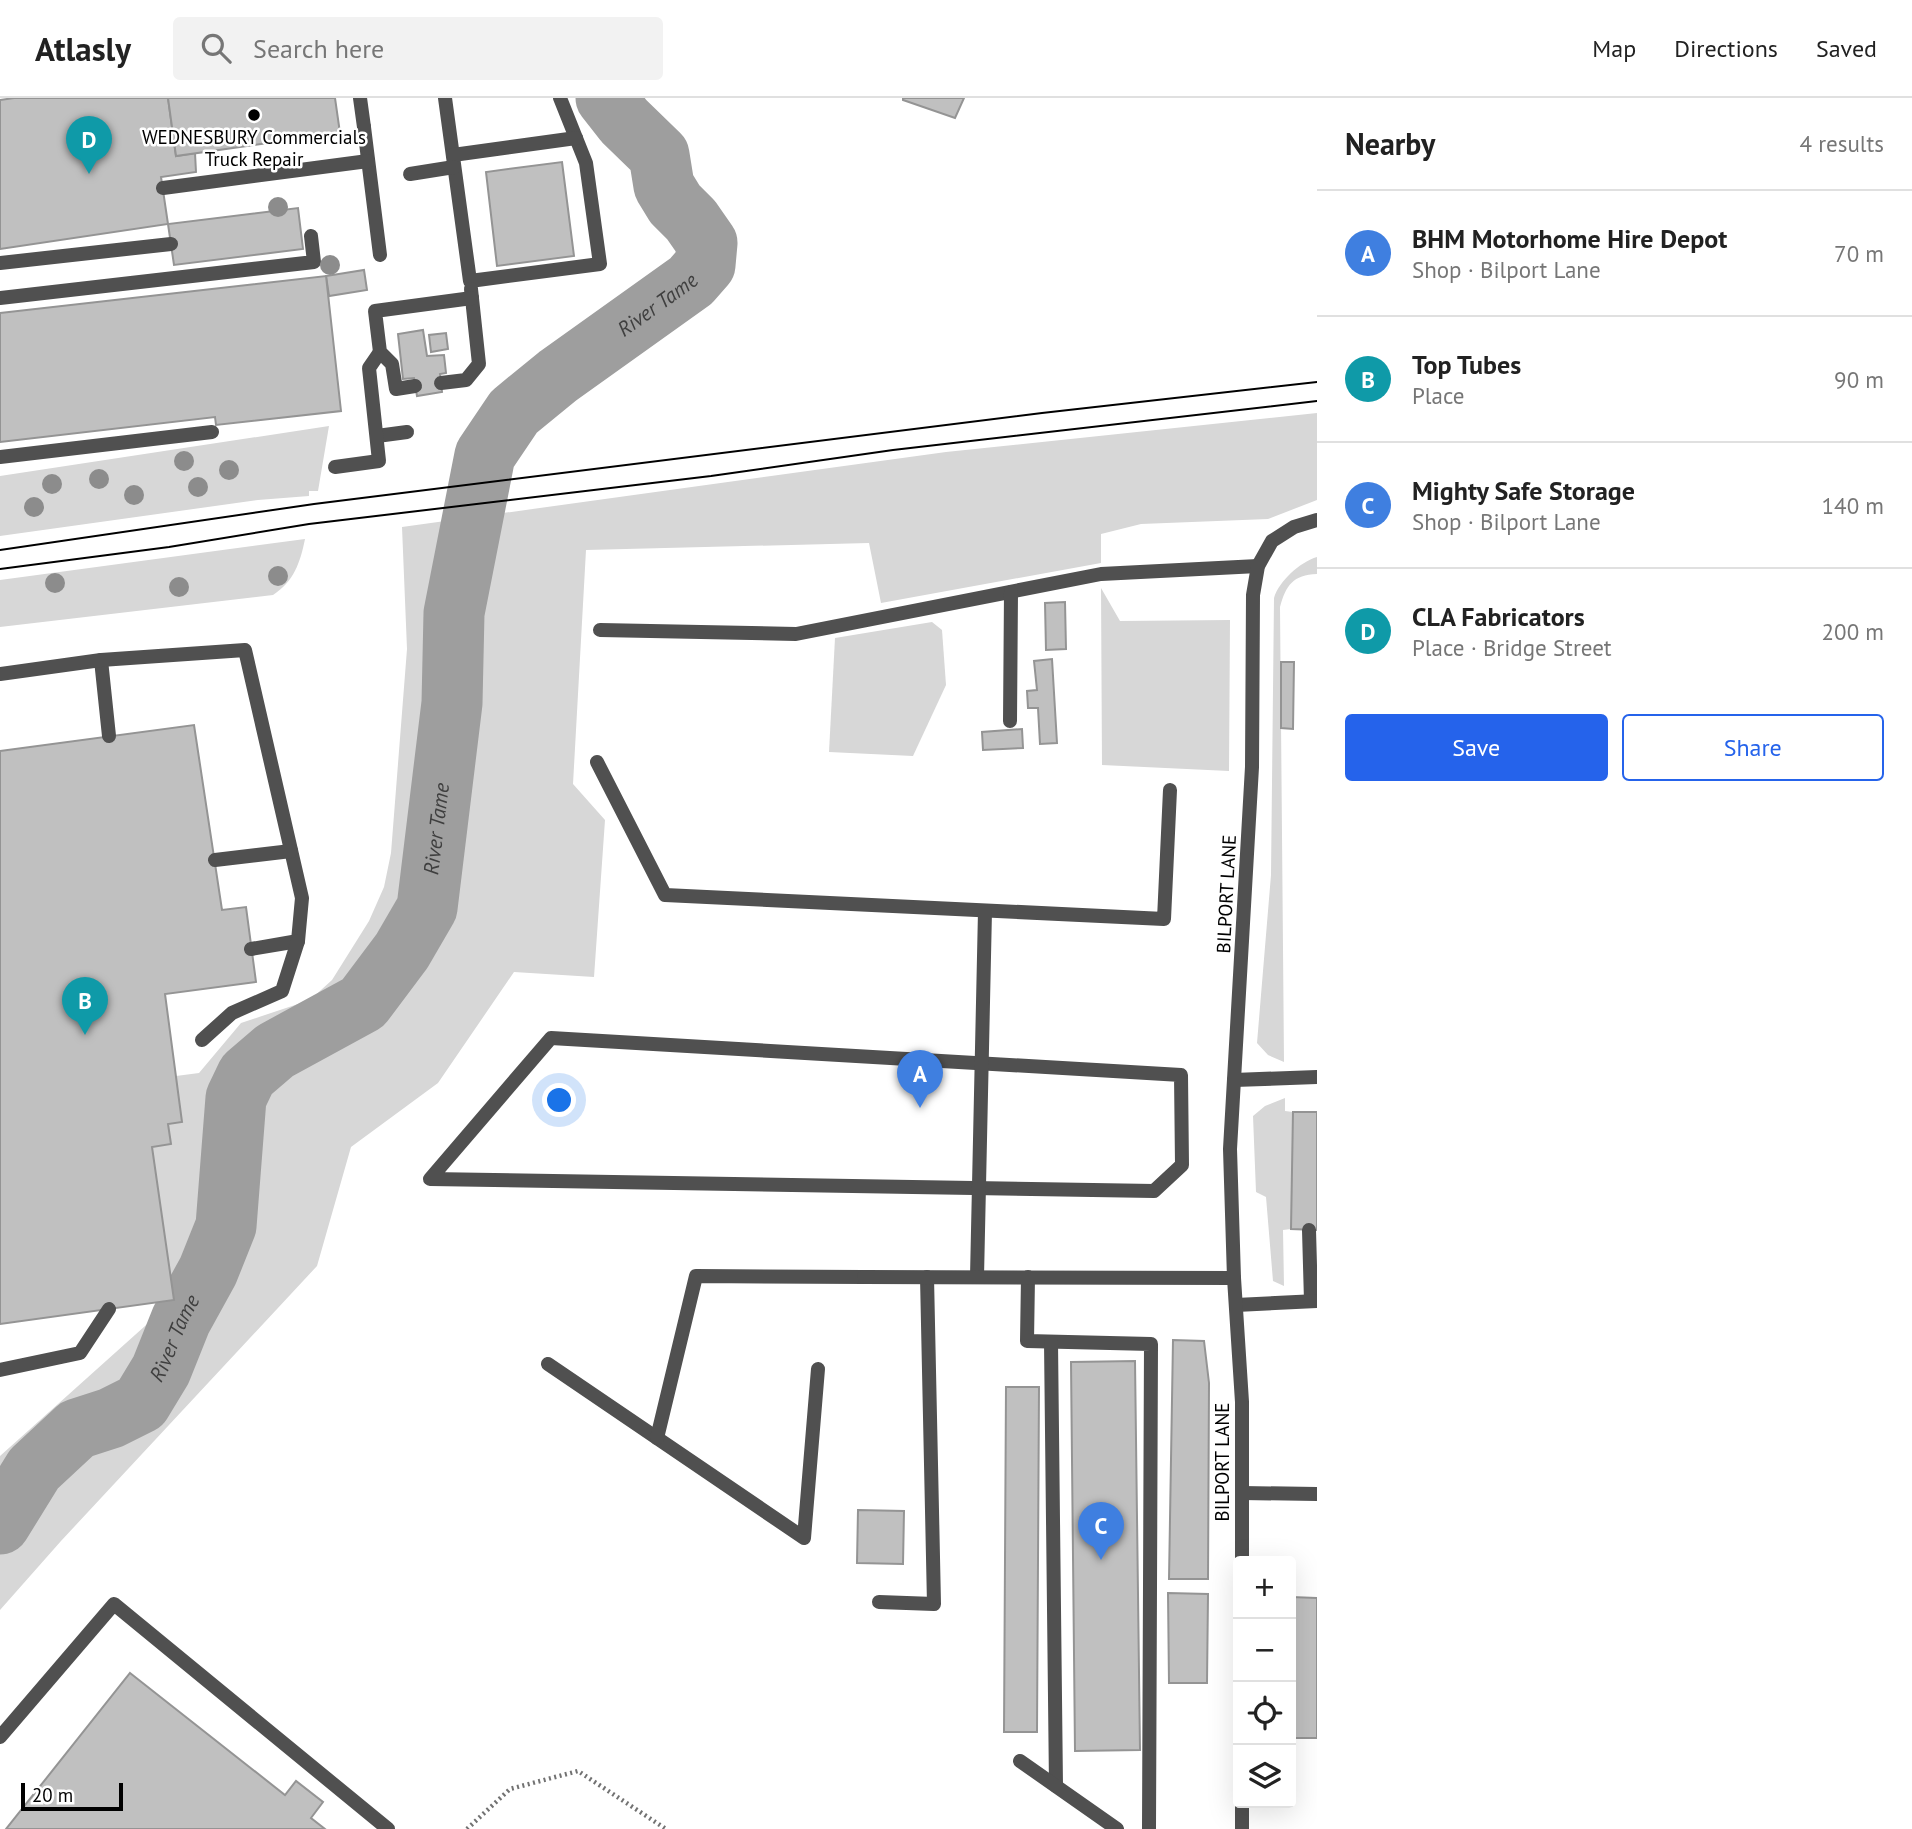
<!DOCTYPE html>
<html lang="en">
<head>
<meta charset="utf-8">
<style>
	body { margin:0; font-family:"PT Sans",sans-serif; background:#f2f2f2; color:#222 }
	.controls { position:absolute; right:21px; bottom:21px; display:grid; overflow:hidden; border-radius:7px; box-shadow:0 7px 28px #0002 }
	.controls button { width:63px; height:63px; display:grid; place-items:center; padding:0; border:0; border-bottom:2px solid #e0e0e0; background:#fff; color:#222; font:35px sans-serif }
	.scale { position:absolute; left:21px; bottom:18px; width:102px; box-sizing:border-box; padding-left:7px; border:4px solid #000; border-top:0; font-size:19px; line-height:24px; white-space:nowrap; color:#000; -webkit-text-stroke:5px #fff; paint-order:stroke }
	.you { position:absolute; left:560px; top:1003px; width:24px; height:24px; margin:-18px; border:5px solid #fff; border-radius:50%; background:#1a73e8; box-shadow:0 0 0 10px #1a73e833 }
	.badge { display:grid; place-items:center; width:46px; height:46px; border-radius:50%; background:#2563eb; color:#fff; font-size:23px; font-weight:700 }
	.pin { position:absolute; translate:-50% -58px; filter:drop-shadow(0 2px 4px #0008) }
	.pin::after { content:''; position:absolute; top:37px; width:24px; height:21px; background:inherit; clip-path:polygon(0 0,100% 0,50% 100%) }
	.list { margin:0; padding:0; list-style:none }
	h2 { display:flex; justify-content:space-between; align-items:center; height:91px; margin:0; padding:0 28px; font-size:30px }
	h2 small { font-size:23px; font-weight:400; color:#767676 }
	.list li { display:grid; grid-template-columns:46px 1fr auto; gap:21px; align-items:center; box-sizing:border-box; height:126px; padding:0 28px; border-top:2px solid #e0e0e0 }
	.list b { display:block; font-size:26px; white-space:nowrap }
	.list p { margin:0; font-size:23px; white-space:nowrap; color:#767676 }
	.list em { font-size:23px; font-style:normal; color:#767676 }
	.actions { display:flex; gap:14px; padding:21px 28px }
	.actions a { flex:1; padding:16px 0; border:2px solid #2563eb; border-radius:7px; text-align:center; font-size:24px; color:#2563eb }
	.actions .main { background:#2563eb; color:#fff }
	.icon { flex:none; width:38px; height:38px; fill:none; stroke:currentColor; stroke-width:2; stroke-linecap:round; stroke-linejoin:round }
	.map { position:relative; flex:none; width:1317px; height:1731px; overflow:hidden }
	header { display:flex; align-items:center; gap:42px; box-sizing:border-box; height:98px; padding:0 35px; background:#fff; border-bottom:2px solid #e0e0e0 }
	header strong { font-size:33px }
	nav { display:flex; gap:38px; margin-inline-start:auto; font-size:24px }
	.search { width:490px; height:63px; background:#f2f2f2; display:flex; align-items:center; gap:18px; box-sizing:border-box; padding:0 24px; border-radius:7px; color:#767676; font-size:26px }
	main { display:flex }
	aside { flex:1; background:#fff }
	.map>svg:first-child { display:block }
</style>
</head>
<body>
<header>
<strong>Atlasly</strong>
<div class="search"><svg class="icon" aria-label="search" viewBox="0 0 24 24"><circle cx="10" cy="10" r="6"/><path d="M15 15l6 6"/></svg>Search here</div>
<nav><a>Map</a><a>Directions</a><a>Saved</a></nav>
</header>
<main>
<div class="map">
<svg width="1317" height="1731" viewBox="0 0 1317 1731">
	<rect width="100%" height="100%" fill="#fff"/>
	<g fill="#d7d7d7">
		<polygon points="1317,315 1317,402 1268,421 1141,426 1101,436 1101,465 881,505 869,445 586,452 573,686 605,722 594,879 514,874 438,985 351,1049 317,1168 61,1443 0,1512 0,1358 174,1202 152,1049 168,1026 182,1024 176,978 199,975 241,925 310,902 332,882 369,823 384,789 391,755 407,551 402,429 946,354"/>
		<polygon points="329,328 318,393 309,393 309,398 258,402 0,438 0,378"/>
		<path d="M305,441c-5,24 -11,42 -32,56l-273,32v-47z"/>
		<path d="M1317,459v17c-24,1 -31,11 -37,33l4,455 -16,-7 -11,-12 14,-168 3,-277c5,-17 26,-36 43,-41z"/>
		<polygon points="1101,490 1120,523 1230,522 1229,673 1102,667"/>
		<polygon points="932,524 942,532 946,587 913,658 829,654 835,540"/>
		<polygon points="1285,1000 1285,1013 1293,1014 1291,1131 1283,1132 1284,1188 1273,1183 1266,1099 1256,1094 1253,1018 1265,1008"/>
	</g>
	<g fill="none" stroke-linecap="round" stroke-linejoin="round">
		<path stroke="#9e9e9e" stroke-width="61" id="s1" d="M0,1426l34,-55 43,-40 34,-11 30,-15 20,-33 20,-50 27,-49 18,-45 10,-128 11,-23 28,-24 88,-48 39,-52 25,-43 25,-205 2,-90 31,-158 29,-43 44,-36 133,-95 14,-16 2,-22 -16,-23 -16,-16 -11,-18 -5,-31 -35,-34 -18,-23"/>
	</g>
	<g fill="#c0c0c0" stroke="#949494" stroke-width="2">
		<polygon points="14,0 168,0 176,58 195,55 196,74 161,79 168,126 0,151 0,2"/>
		<polygon points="168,0 335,0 340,35 176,58"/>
		<polygon points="903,0 964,0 955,20 903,2"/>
		<polygon points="562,64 574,158 497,168 486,74"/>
		<polygon points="298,110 303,151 174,167 168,126"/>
		<polygon points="364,172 367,192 329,198 326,178"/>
		<polygon points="326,178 341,313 216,327 215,319 0,344 0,215"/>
		<polygon points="423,232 427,258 444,257 446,275 440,276 442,294 417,298 414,280 403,281 398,236"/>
		<polygon points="446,235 448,251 431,254 429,237"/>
		<polygon points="1065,504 1066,551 1046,552 1045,505"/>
		<polygon points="1052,561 1057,645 1040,646 1038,610 1028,610 1027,593 1037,592 1034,563"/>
		<polygon points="1281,564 1294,564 1293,631 1281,630"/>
		<polygon points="194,627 222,812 246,809 256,884 165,896 182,1024 168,1026 171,1046 152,1049 174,1202 0,1226 0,653"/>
		<polygon points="1022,631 1023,650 983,652 982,634"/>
		<polygon points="1293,1014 1317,1014 1317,1132 1291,1131"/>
		<polygon points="1173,1242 1204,1243 1209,1285 1208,1481 1169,1481"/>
		<polygon points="1135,1263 1140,1652 1075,1653 1071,1264"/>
		<polygon points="1006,1289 1039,1289 1037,1634 1004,1634"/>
		<polygon points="858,1412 904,1413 903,1466 857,1465"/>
		<polygon points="1168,1495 1208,1496 1207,1585 1169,1585"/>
		<polygon points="1291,1499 1317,1500 1317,1640 1291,1640"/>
		<polygon points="130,1575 285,1697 296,1683 323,1704 311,1720 325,1731 6,1731"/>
	</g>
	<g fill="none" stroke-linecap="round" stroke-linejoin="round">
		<polyline stroke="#727272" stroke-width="4.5" stroke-dasharray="2 3.5" stroke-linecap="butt" points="467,1731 510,1691 578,1673 666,1731"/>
		<g stroke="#505050" stroke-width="14">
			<polyline points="445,0 470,183 600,166 586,65 560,0"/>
			<polyline points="364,29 380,157"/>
			<polyline points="453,57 576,40"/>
			<polyline points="410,76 454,69"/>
			<polyline points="163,90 368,63"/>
			<polyline points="0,165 171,146"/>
			<polyline points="0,200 314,164 311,138"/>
			<polyline points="441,285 466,282 479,266 471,191"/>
			<polyline points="415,288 396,291 392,266 380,254 375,213 472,200"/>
			<polyline points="377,338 407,334"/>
			<polyline points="0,359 212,334"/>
			<polyline points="335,369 379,363 369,270 380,254"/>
			<polyline points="600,532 796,536 1101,476 1258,468"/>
			<polyline points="101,562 109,638"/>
			<polyline points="0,576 101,562 245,552 302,800 298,843 251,851"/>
			<polyline points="1010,623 1011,494"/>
			<polyline points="597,664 665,797 1164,821 1170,692"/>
			<polyline points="215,762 291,753"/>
			<polygon points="551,940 1181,977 1182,1067 1154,1093 430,1081"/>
			<polyline points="202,942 232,915 282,893 298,843"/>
			<polyline points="1234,982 1317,979"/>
			<polyline points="1309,1132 1311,1203"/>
			<polyline points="977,1179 985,813"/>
			<polyline points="1028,1179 1027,1243 1151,1246 1149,1731"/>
			<polyline points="1236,1207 1317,1203"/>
			<polyline points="1051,1244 1056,1688"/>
			<polyline points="548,1266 804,1440 818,1271"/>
			<polyline points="0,1272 80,1255 109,1211"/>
			<polyline points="657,1340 696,1178 864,1179"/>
			<polyline points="1242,1395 1317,1396"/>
			<polyline points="879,1504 934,1506 927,1179"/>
			<polyline points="0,1639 114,1506 388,1731"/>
			<polyline points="1020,1663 1117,1731"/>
		</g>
		<g stroke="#505050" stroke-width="14">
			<polyline points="360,0 364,29"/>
			<polyline points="864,1179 1234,1180"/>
			<polyline points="1242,1463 1242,1304 1234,1180 1230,1051 1252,669 1253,497 1258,468 1272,443 1294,429 1317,422"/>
			<polyline points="1242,1705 1242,1731"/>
		</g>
		<g stroke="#000" stroke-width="2">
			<polyline points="0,452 314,406 1042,315 1317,284"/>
			<polyline points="0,471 169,449 309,426 711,378 893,352 1317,303"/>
		</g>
	</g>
	<g fill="#8c8c8c">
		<circle cx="278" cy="109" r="10"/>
		<circle cx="330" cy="167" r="10"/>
		<circle cx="184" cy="363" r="10"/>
		<circle cx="229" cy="372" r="10"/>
		<circle cx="99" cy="381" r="10"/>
		<circle cx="52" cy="386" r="10"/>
		<circle cx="198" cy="389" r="10"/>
		<circle cx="134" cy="397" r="10"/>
		<circle cx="34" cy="409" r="10"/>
		<circle cx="278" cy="478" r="10"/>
		<circle cx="55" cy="485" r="10"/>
		<circle cx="179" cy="489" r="10"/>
	</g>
	<circle fill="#000" stroke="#fff" stroke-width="2.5" cx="254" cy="17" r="7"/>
	<g text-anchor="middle" stroke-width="5" stroke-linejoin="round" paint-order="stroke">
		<g font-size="19" fill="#000" stroke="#fff">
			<text x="254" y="46">WEDNESBURY Commercials<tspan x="254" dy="22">Truck Repair</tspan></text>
		</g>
		<g font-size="19" fill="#000" stroke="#fff">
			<text transform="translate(1226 796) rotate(-87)" y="7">BILPORT LANE</text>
			<text transform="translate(1222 1364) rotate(-90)" y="7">BILPORT LANE</text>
		</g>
		<g font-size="21" font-style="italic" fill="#3f3f3f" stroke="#fff">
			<text dy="7" stroke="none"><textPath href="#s1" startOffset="1484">River Tame</textPath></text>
			<text dy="7" stroke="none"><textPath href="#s1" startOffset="875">River Tame</textPath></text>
			<text dy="7" stroke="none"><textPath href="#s1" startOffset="266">River Tame</textPath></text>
		</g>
	</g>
</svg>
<div class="controls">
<button>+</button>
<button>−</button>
<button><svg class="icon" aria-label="locate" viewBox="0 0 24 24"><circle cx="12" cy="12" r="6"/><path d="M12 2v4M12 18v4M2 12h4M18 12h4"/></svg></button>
<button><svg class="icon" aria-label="layers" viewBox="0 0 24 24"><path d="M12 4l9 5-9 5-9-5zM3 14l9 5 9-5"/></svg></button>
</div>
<div class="scale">20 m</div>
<div class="you"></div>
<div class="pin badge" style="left:920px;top:1010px;background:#3f7fe0">A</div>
<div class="pin badge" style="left:85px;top:937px;background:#0f9aa8">B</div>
<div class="pin badge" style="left:1101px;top:1462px;background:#3f7fe0">C</div>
<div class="pin badge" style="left:89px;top:76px;background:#0f9aa8">D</div>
</div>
<aside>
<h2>Nearby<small>4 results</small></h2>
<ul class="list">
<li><span class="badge" style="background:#3f7fe0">A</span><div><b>BHM Motorhome Hire Depot</b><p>Shop · Bilport Lane</p></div><em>70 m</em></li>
<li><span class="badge" style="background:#0f9aa8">B</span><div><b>Top Tubes</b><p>Place</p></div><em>90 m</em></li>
<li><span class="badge" style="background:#3f7fe0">C</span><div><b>Mighty Safe Storage</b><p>Shop · Bilport Lane</p></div><em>140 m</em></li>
<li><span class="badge" style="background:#0f9aa8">D</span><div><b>CLA Fabricators</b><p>Place · Bridge Street</p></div><em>200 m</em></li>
</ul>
<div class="actions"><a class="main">Save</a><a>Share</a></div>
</aside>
</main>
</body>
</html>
